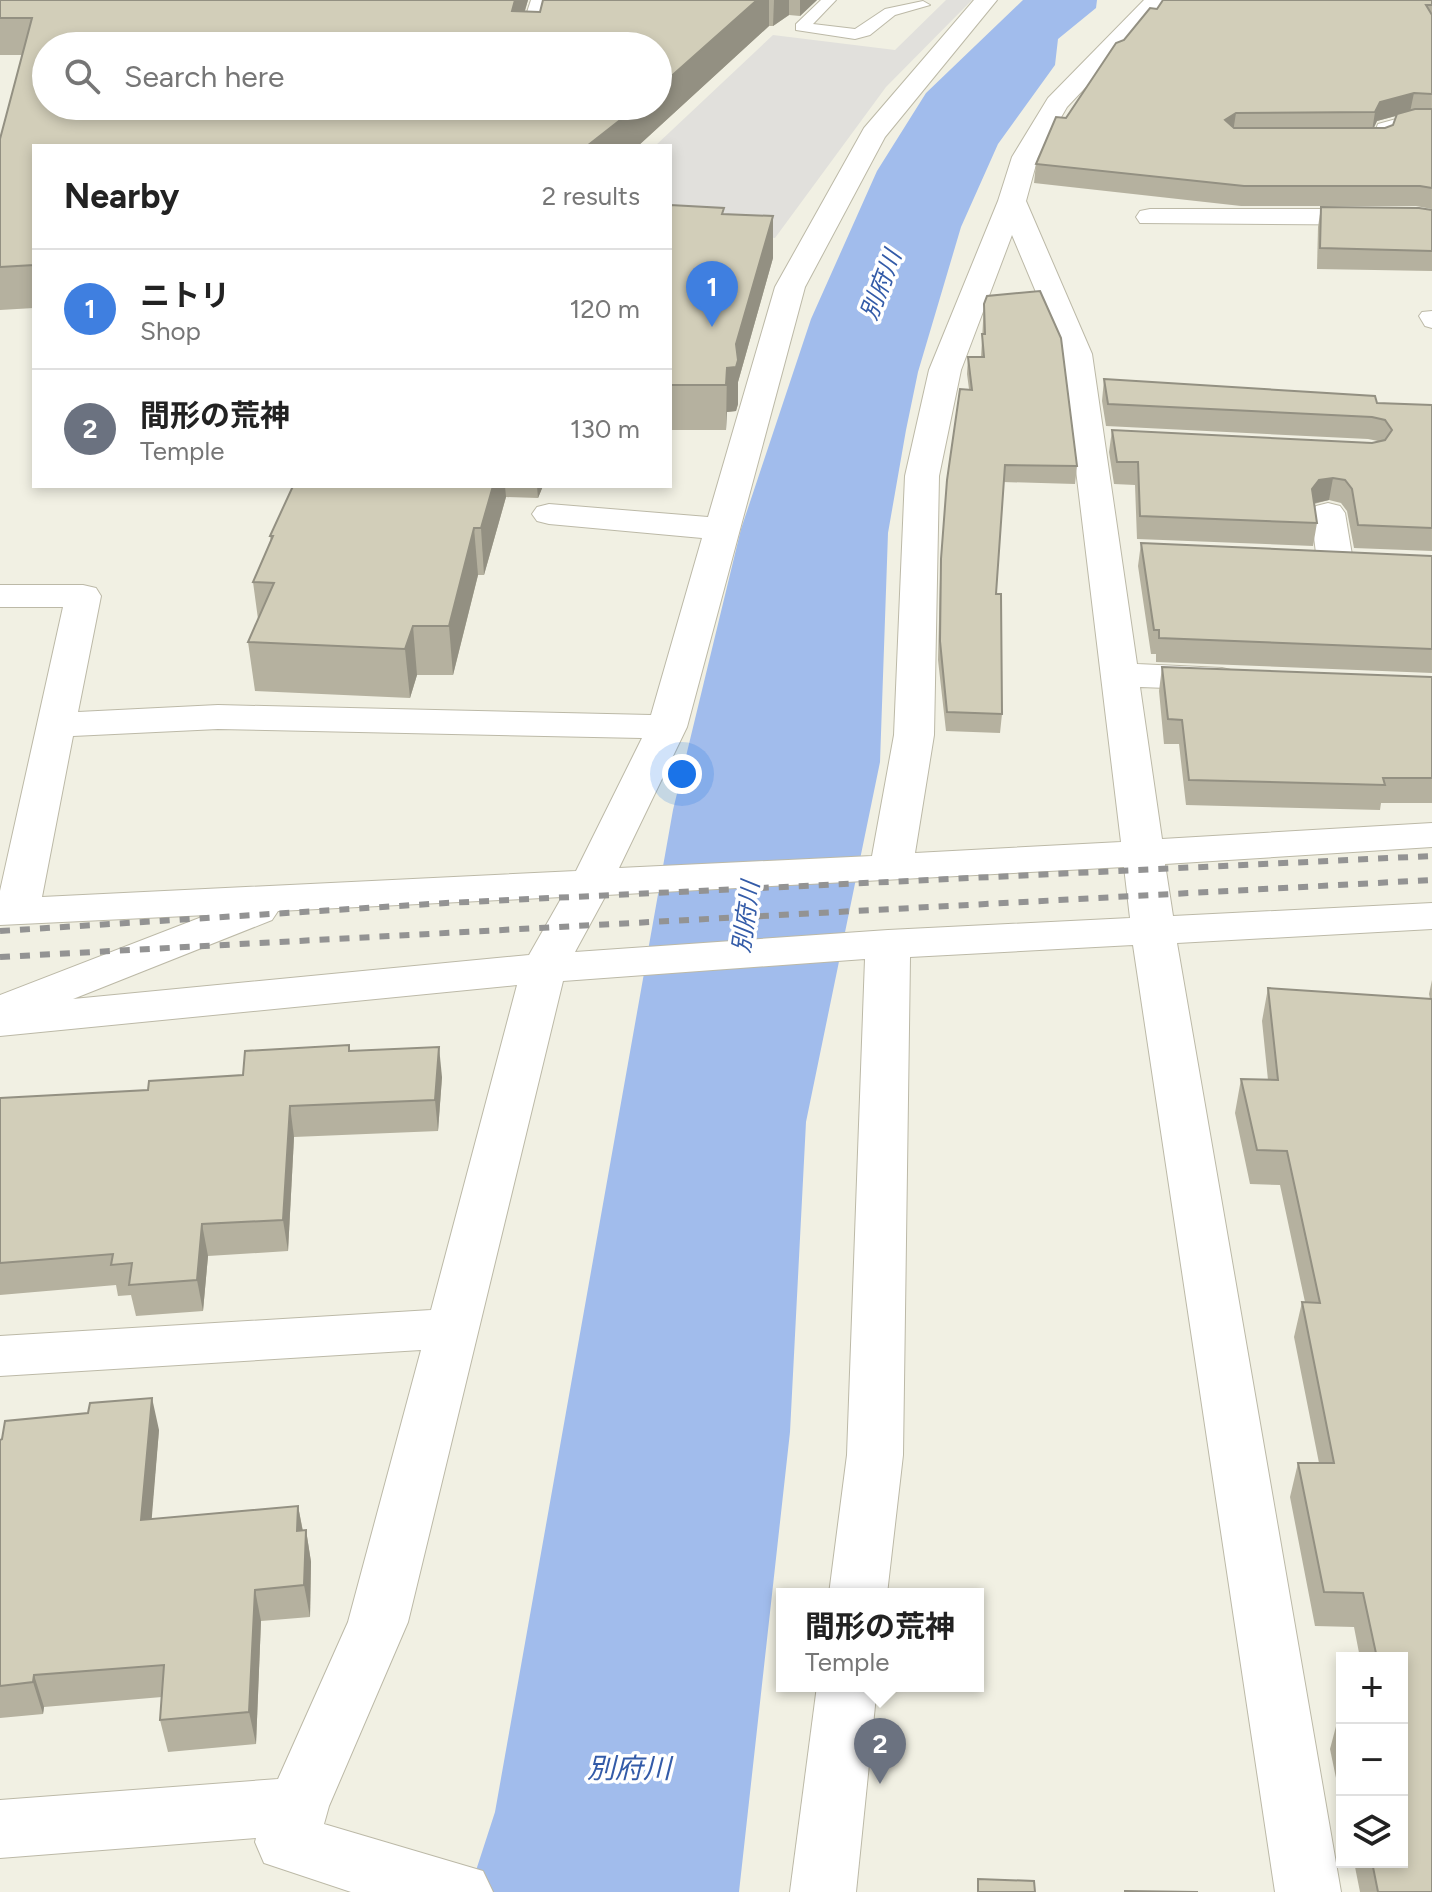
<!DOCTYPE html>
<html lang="en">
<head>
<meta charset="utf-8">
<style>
	body { margin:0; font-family:Figtree,"Noto Sans JP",sans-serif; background:#f6f6f6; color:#222 }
	.controls { position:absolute; right:24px; bottom:24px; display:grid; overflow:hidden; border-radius:0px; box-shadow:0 4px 12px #0003 }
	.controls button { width:72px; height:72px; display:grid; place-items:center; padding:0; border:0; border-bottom:2px solid #e0e0e0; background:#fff; color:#222; font:40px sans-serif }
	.you { position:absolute; left:682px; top:774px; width:28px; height:28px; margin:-20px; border:6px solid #fff; border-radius:50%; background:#1a73e8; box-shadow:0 0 0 12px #1a73e833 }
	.badge { display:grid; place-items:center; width:52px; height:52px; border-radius:50%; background:#ef6e1c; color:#fff; font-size:26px; font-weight:700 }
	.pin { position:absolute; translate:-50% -66px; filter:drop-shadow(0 2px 4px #0008) }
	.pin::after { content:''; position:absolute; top:42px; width:28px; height:24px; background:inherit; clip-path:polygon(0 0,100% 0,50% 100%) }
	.popup { position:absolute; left:776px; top:1588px; width:208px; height:104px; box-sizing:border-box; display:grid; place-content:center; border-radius:0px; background:#fff; filter:drop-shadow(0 2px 6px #0005); font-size:26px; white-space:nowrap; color:#767676 }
	.popup b { font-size:30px; color:#222 }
	.popup::after { content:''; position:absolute; left:50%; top:100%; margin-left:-16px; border:16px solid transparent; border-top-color:#fff }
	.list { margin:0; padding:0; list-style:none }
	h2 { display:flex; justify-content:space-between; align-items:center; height:104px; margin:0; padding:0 32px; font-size:34px }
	h2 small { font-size:26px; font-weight:400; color:#767676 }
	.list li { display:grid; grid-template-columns:52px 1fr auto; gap:24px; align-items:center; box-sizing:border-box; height:120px; padding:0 32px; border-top:2px solid #e0e0e0 }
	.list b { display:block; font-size:30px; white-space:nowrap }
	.list p { margin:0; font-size:26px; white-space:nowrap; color:#767676 }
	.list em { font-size:26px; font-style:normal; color:#767676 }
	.icon { flex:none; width:44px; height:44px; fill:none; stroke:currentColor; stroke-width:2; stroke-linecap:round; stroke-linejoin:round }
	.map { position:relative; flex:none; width:1432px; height:1892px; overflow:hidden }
	.search { position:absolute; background:#fff; box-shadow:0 4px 12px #0003; left:32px; top:32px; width:640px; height:88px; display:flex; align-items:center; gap:20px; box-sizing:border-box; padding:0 28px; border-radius:44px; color:#767676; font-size:30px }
	.panel { position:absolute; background:#fff; box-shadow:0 4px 12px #0003; left:32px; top:144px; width:640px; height:344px; border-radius:0px }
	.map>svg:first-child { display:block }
</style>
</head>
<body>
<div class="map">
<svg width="1432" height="1892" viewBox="0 0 1432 1892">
	<rect width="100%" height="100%" fill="#f1f0e3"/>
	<polygon fill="#e1e0dc" points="946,0 972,0 886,87 775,238 670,226 670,146 655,146 773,35 895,50"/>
	<polygon fill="#a1bcec" points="1023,0 1097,0 1096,8 1058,39 1055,65 998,144 961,227 918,372 906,430 888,533 880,762 806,1122 790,1432 739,1892 469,1892 495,1812 673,810 741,529 811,319 877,171 926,93"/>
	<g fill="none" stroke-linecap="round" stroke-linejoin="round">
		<defs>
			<g id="lane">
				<polygon points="821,0 836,0 813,24 855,29 885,9 923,1 930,5 895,15 870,35 855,39 796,30 796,24"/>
				<path d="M1411,115l21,1v10l-21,-1 -20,5 -4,13c-12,2 -33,4 -41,-4l8,-5h20l4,-10z"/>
				<polygon points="1432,311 1432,328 1425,326 1419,316 1422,312"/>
			</g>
			<g id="street">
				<polygon points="531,0 553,0 540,46 516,46"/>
				<path d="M974,0h23l-112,137 -80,150 -118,440 -68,141 253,-12 22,-121 11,-259 24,-106 69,-169 14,-44 36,-59 96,-98h24l-101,107 -29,50 -12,44 66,153 45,310 85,4 13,3 6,8 -6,8 -13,3 -82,-3 22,152 270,-16v24l-267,17 8,52 259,-13v26l-255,14 164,949h-66l-142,-947 -223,12 -7,498 -16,139h-58l18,-139 18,-496 -302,22 -155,641 -79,184 -5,18 159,47 10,21h-142l-87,-29 -9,-21 1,-4 -256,20v-58l278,-21 70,-157 73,-272 -421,26v-40l431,-26 86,-325 -517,51v-41l207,-80 -207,10v-34l63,-284h-63v-22h83l13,3 5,8 -23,116 140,-7 433,10 51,-177 -153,-14 -12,-3 -5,-7 5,-7 12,-3 159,13 67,-230 89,-159zM1012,235l50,119 59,488 -206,11 19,-118 5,-259 22,-106zM218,729l424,9 -66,133 -534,26 31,-161zM1124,867l6,51 -242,12 -313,22 31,-57zM562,897l-33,58 -456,44 199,-79 6,-9z"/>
				<path d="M526,106h26l12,25c-13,17 -26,15 -46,15l19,-17z"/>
				<polygon points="1150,209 1416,209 1432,212 1432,228 1416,225 1140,223 1136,217 1140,211"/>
				<polygon points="1328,503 1340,506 1345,513 1353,561 1348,569 1335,572 1322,569 1317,561 1311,513 1316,506"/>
				<polygon points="817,1686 877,1686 856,1892 790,1892"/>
			</g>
		</defs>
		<use href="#lane" stroke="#bcb9a7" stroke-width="2"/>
		<use href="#street" stroke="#bcb9a7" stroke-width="2"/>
		<use href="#lane" fill="#fff" fill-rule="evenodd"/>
		<use href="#street" fill="#fff" fill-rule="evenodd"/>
		<g stroke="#939393" stroke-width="6" stroke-dasharray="10 10" stroke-linecap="butt">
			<polyline points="0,931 446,903 1432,856"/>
			<polyline points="0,957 1432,880"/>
		</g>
	</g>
	<g fill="#b5b19f" fill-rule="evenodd">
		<path d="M0,0h528l-3,11 15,1 3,-12h274l-17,16 -11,-1 -16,11h-4l-131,120h-604v162l-34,2v-171l23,-84h-23zM46,46h612l-110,61 -16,1v-2z"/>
		<path d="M1432,0v209l-16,-3h-175l-207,-23 2,-19 30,-46 58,-78 33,-31zM1396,116l-3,9 -8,3h-11l3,-7z"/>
		<polygon points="670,205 724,214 773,258 738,382 738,404 736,411 727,412 726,430 670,430"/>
		<polygon points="1321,207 1432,210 1432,271 1317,269 1318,227"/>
		<polygon points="984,304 1077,466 1075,484 1003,482 996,594 1002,714 1000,733 946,731 938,660 940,578 947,480 969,389 967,374 968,357 981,357"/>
		<polygon points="1104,379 1377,403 1432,405 1432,551 1354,548 1347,511 1341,503 1329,500 1314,504 1317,523 1313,546 1137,539 1135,485 1114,484 1109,452 1112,430 1372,443 1378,441 1368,439 1106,426 1102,401"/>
		<polygon points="293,486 543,486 538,498 506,497 484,575 478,575 453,675 417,675 410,698 255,691 248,642 258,619 253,582 271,542 270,536"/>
		<polygon points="1141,543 1432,556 1432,673 1156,662 1156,654 1151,654 1138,566"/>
		<polygon points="1162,667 1432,677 1432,803 1381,803 1380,810 1186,805 1179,744 1164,744 1159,691"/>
		<polygon points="1432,980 1432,1892 1360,1892 1354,1862 1402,1862 1402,1658 1360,1658 1354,1627 1315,1626 1290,1497 1298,1463 1319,1463 1294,1337 1302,1302 1305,1302 1280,1185 1250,1184 1235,1113 1241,1079 1268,1080 1262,1021 1268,988 1430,999 1429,994"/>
		<polygon points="350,1051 442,1077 438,1131 294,1137 288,1251 208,1256 203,1311 136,1316 131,1295 118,1296 116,1285 0,1295 0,1098 148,1090 243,1075"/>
		<polygon points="159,1430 151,1519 298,1506 303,1531 306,1530 311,1562 310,1617 261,1621 256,1744 168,1752 160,1720 162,1697 44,1707 43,1714 0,1718 0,1440"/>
		<polygon points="1339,1715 1342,1715 1342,1807 1330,1749"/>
	</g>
	<g fill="#939082">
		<polygon points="515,0 528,0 514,46 512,11"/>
		<polygon points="757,0 769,0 769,26 638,146 587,146 638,106 658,106 658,88"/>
		<polygon points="774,0 789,0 789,15 773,26"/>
		<polygon points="800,0 817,0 800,16"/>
		<polygon points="1414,93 1410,112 1377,121 1372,131 1375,112 1380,102"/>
		<polygon points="514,106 532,106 533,128 516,144"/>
		<polygon points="1236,113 1233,132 1225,120"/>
		<polygon points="773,216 773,258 738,382 738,404 736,411 727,412 726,430 727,368 736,344"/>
		<polygon points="1333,478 1329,500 1315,503 1309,511 1312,489 1319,480"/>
		<polygon points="493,486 505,486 506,497 484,575 481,528"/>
		<polygon points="537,486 543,486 538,498"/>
		<polygon points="474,528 478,575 453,675 449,626"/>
		<polygon points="413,626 417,675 410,698 405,649"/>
		<polygon points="439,1047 442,1077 438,1131 435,1100"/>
		<polygon points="290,1106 294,1137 288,1251 283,1220"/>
		<polygon points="202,1224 208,1256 203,1311 197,1280"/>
		<polygon points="152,1398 159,1430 149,1552 141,1520"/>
		<polygon points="298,1506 304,1538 297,1531"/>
		<polygon points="306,1530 311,1562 310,1617 304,1585"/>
		<polygon points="255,1590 261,1621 256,1744 249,1712"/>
		<polygon points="34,1675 44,1707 43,1714 33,1682"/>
	</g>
	<g fill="#d2ceb9" stroke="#939082" stroke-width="2">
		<polygon points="0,0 515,0 512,11 540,12 543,0 757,0 658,88 658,46 46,46 46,106 514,106 514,109 550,106 638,106 587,146 34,146 34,265 0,267 0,139 32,18 0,18"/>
		<polygon points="1163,0 1432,0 1432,5 1426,5 1432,15 1432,94 1414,93 1380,102 1375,112 1236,113 1225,120 1234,128 1385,128 1393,125 1397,114 1415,109 1432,109 1432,188 1420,186 1244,186 1036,164 1056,117 1066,118 1116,43 1124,40 1150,8 1157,9"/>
		<polygon points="670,205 724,208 722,214 773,216 736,344 738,360 736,367 727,368 726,385 670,385"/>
		<polygon points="1321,207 1419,208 1432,210 1432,251 1320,248"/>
		<polygon points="1040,291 1061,338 1077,466 1005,465 996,594 1001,594 1002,714 947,712 940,641 941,559 947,480 960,389 972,390 968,357 984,357 982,334 985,334 984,304 987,296"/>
		<polygon points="1104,379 1375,396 1377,403 1432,405 1432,528 1358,525 1352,489 1345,480 1333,478 1319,480 1312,489 1317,523 1140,516 1138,462 1117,462 1112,430 1372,443 1385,440 1392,430 1385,420 1372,417 1108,404"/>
		<polygon points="293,486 493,486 481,528 474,528 449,626 413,626 405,649 248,642 274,583 253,582 273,536 270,536"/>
		<polygon points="1141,543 1432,556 1432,649 1159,638 1159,630 1154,630"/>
		<polygon points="1162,667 1432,677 1432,778 1383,778 1385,785 1189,780 1182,720 1168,719"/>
		<polygon points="1268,988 1432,999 1432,1892 1378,1892 1372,1862 1402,1862 1402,1658 1377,1658 1363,1593 1324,1592 1298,1463 1334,1463 1302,1302 1320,1303 1287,1151 1257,1150 1241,1079 1278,1080"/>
		<polygon points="349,1045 349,1051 439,1047 435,1100 290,1106 283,1220 202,1224 197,1280 129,1285 132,1263 111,1265 113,1254 0,1263 0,1098 148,1090 149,1081 243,1075 245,1051"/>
		<polygon points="152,1398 141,1520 298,1506 297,1531 306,1530 304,1585 255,1590 249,1712 160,1720 164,1665 34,1675 33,1682 0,1686 0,1440 2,1439 5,1421 88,1413 90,1403"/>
		<polygon points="1339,1715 1342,1715 1342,1729"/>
		<polygon points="978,1879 1034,1881 1035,1892 978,1892"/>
		<polygon points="1125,1891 1198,1892 1125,1892"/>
	</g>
	<g text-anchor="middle" stroke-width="7" stroke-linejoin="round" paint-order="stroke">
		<g font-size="24" font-style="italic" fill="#335ba8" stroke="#fff">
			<text transform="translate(881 285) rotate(-69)" y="8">別府川</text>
			<text transform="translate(746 917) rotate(-82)" y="8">別府川</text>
		</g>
		<g font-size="28" font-style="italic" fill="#335ba8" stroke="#fff">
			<text x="629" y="1778">別府川</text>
		</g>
	</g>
</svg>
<div class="controls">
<button>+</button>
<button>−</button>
<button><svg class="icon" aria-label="layers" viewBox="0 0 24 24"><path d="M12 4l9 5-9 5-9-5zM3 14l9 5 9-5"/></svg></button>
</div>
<div class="you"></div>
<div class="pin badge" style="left:712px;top:327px;background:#3f7fe0">1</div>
<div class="pin badge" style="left:880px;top:1784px;background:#6b7280">2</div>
<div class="popup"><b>間形の荒神</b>Temple</div>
<div class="search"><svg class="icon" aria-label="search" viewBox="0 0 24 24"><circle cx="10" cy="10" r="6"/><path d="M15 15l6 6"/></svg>Search here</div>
<section class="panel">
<h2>Nearby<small>2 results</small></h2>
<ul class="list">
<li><span class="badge" style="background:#3f7fe0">1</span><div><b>ニトリ</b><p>Shop</p></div><em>120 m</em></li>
<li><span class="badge" style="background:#6b7280">2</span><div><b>間形の荒神</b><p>Temple</p></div><em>130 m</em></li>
</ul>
</section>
</div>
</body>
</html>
